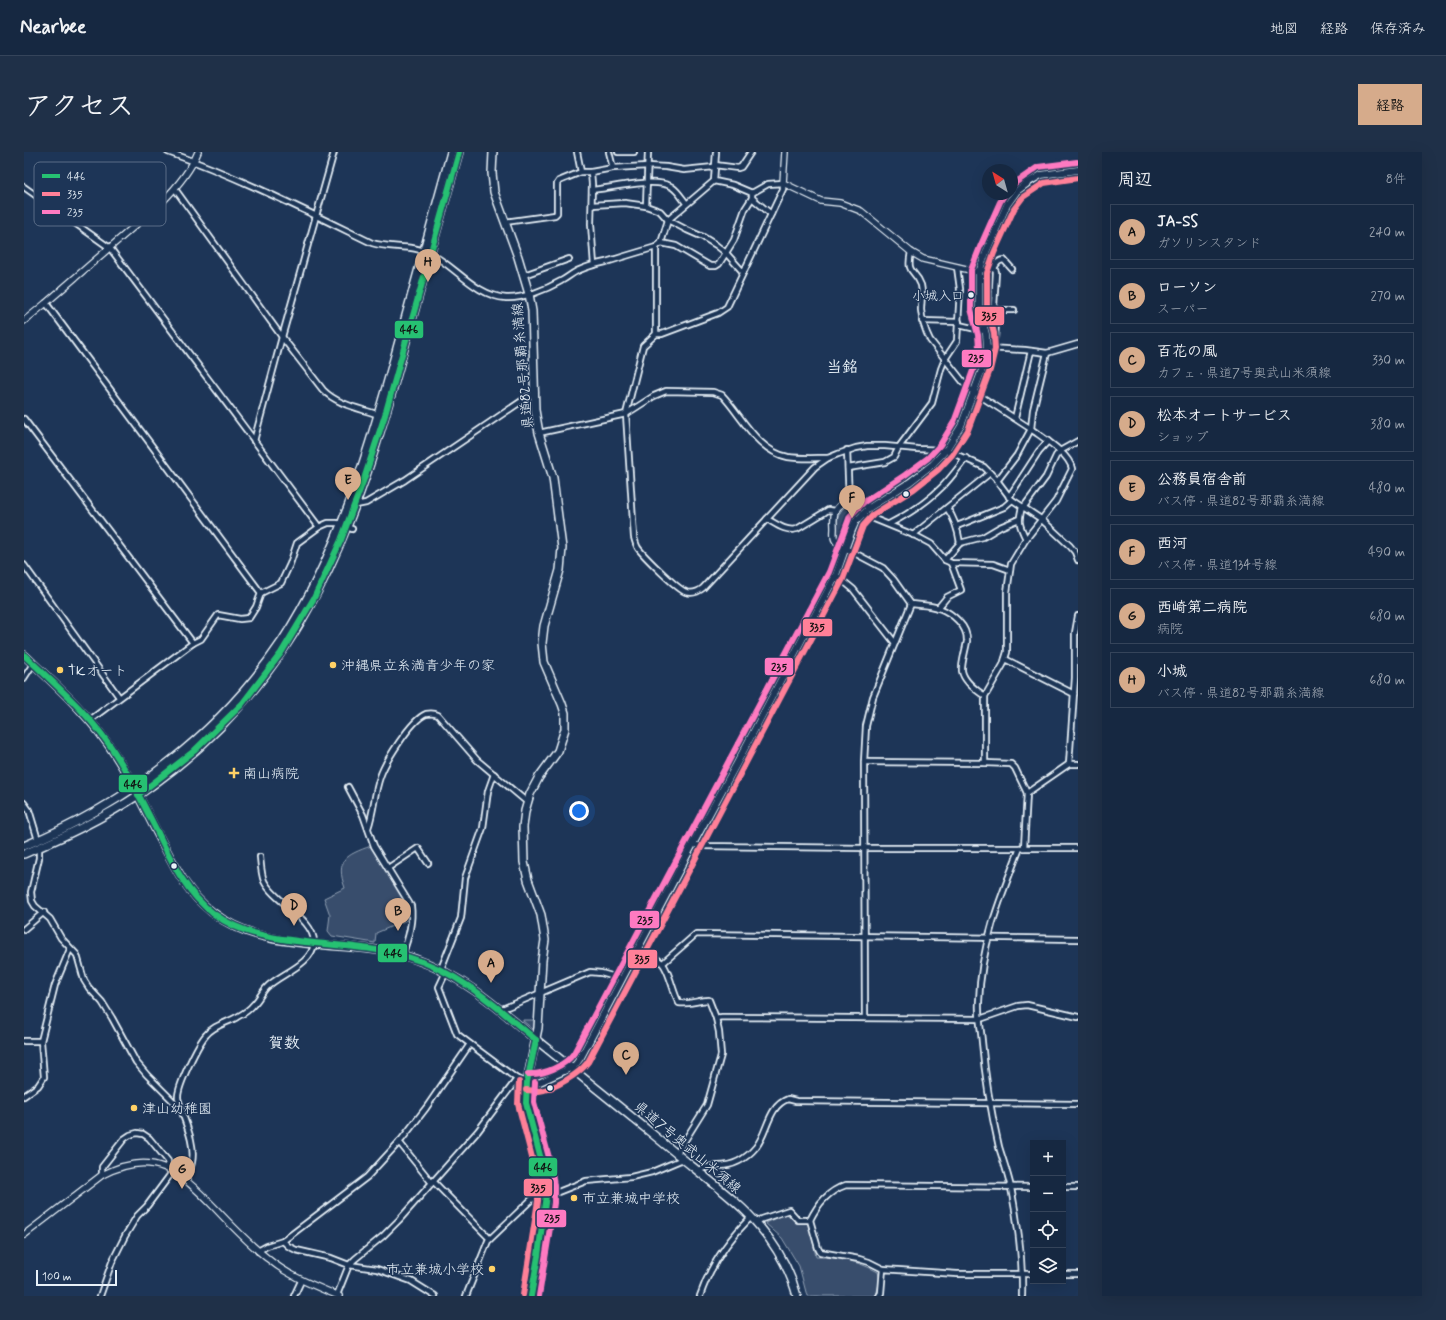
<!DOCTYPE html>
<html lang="ja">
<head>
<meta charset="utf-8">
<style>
	body { margin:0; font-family:Mynerve,"Klee One",sans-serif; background:#1f3048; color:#f1f3f6 }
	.controls { position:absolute; right:12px; bottom:12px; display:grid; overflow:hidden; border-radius:0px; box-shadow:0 4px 16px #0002 }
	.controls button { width:36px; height:36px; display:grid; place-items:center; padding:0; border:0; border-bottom:1px solid #35445a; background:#162841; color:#f1f3f6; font:20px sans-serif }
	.compass { position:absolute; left:958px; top:12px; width:36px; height:36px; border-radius:50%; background:#162841; box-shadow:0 4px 16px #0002; rotate:323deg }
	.scale { position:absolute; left:12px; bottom:10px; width:81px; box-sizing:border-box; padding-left:4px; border:2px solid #e8f1f8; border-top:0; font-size:11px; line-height:14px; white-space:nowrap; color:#e8f1f8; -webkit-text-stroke:3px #1d3557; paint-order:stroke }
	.you { position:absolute; left:555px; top:659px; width:14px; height:14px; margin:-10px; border:3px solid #fff; border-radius:50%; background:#1a73e8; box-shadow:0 0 0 6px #1a73e833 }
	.badge { display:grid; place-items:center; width:26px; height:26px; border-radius:50%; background:#d6ab8b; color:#111; font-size:13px; font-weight:700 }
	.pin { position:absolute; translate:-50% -33px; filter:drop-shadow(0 1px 2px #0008) }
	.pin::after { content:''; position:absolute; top:21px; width:14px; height:12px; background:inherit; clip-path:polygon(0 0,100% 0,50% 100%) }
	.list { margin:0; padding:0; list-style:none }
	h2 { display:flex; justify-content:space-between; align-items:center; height:52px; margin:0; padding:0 16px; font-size:17px }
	h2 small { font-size:13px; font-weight:400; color:#9ea6b1 }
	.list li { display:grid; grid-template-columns:26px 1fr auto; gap:12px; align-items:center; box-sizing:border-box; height:56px; margin:0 8px 8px; padding:0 8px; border:1px solid #35445a; border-radius:0px }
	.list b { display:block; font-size:15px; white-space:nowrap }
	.list p { margin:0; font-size:13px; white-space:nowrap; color:#9ea6b1 }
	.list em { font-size:13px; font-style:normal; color:#9ea6b1 }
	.icon { flex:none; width:22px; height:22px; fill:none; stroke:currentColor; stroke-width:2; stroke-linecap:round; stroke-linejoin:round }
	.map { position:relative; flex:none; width:1054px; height:1144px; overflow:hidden; border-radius:0px }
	header { display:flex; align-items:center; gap:24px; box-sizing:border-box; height:56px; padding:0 20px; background:#162841; border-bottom:1px solid #35445a }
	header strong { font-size:19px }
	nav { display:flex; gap:22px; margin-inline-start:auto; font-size:14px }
	.intro { display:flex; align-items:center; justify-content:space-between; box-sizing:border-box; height:96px; padding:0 24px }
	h1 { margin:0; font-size:28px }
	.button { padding:10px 18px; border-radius:0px; background:#d6ab8b; color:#111; font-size:14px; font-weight:700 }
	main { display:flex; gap:24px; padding:0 24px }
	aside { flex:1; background:#162841; border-radius:0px; box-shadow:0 4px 16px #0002 }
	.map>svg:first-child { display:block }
</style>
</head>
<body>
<header>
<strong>Nearbee</strong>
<nav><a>地図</a><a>経路</a><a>保存済み</a></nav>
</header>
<div class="intro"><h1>アクセス</h1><a class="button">経路</a></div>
<main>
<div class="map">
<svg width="1054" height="1144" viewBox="0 0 1054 1144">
	<rect width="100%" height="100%" fill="#1d3557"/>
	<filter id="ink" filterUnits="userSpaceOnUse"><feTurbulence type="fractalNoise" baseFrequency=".025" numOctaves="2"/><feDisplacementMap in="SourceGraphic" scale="8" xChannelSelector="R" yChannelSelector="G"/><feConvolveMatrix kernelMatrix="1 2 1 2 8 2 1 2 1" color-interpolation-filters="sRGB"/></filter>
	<g filter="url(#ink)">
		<g fill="#374d6c" stroke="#909fb2">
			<path d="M832,352l5,1 1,2c-14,10 -17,16 -20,33l-2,1 -3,-3c-1,-15 -1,-33 19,-34z"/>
			<path d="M347,694l36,59v15l-31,13 -1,10 -43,-7 -4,-5 2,-16 -6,-17 21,-10c-10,-28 1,-33 26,-42z"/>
			<polygon points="499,868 511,868 510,878 499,869"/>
			<path d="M765,1060l13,11 7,-1 7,35c22,0 42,4 62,15l2,8 -4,15 -2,1h-67l-8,-30 -17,-28 -17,-15z"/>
		</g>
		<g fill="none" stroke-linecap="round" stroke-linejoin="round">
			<defs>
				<g id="minor">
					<path d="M144,0c69,24 138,59 204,91 19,6 41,1 59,11 25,13 45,42 75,44 17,1 41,-9 55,-17 6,-3 10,-7 16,-10 9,-4 19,-7 29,-9 16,-5 33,-10 50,-15l5,-4 7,-23 46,-39 2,-29"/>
					<polyline points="553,0 557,20"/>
					<polyline points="585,0 589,16"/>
					<polyline points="594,0 610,0"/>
					<polyline points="691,13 714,16 717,15 727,0"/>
					<path d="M690,29l19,4 19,8 16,-9 15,-1v6l-56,118 -9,6 -56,21h-6l-13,12 -17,68 8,123c1,4 2,8 4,11 6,8 40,42 48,44 7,2 12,0 17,-4l112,-121 13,-9 10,-4 18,-6 11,-2h18l32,3 29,1 38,17 12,12 15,20 30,20 29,27 5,6 3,8"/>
					<polyline points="0,35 86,96 295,375"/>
					<path d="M151,37l107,148 41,53c15,15 36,18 56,25"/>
					<path d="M568,38c19,-2 64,-13 80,-3 6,4 10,11 14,16"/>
					<polyline points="728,46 747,62"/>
					<polyline points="568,53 601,51 622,54 636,59 644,68 663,78 679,85 692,93 702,101 719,120"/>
					<polyline points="622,54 624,0"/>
					<polyline points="481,70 531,63 533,61 533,32 535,29 557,20 567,20"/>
					<polyline points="637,91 652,94 686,114 692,114 695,112 710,88 721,57 728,46 728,41"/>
					<polyline points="632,95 632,182"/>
					<path d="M887,100c-5,24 4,16 10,33 2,8 0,17 0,25 1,11 4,20 9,30l38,48 63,41 -14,26 -20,26"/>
					<polyline points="570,113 567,72 568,32 567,20 589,16 624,14 642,15 660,18 690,15"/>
					<path d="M956,118h9l5,-2c3,-5 5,-8 10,-8l8,9"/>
					<polyline points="500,123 545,107"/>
					<polyline points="22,151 237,441"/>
					<polyline points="972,158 990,158"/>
					<polyline points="898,169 935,170"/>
					<polyline points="935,173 961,179"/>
					<polyline points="963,196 1001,198 1023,201 1054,192"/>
					<path d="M970,197c2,-13 1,-25 3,-37l-3,-5 2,-35 -2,-4"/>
					<polyline points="991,266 1007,199"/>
					<polyline points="0,267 169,491"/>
					<path d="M515,281l87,-19 28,-18 12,-5 47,1 9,3c20,21 35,56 66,62 13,2 27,1 40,1"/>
					<polyline points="230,289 258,185 310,0"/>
					<polyline points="823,298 825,349"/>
					<polyline points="824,316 861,310 870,305 875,295 908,251 917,217 921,207 933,189 936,137 933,115"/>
					<polyline points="985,345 1015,299 1024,289"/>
					<polyline points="332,353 342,351 381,328 511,240"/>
					<path d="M998,355c-4,15 -3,18 4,32"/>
					<path d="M923,356c8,11 11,22 13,35"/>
					<polyline points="999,356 1022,325 1032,304 1036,299 1054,289"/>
					<polyline points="838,362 892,384 907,392 921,408 927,411 969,412 986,418"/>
					<path d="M743,367c9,5 19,13 30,10l28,-17 3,-2 8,1"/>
					<path d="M865,372c20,-10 37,-21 53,-37 9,-9 16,-19 24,-29"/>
					<polyline points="933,374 980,355 988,348"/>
					<polyline points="889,383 966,321"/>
					<path d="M821,396l38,20 11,12 17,24c9,1 20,1 28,4 13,5 29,18 28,33 -1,8 -6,23 -5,30 2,10 15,20 23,25"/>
					<polyline points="921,408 936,391 959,385 976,375 995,367"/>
					<polyline points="0,413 95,545"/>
					<polyline points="812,423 829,437 871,491"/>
					<polyline points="914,456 923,445 937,438 927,411"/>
					<polyline points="981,507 1050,542"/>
					<polyline points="0,526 9,512"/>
					<polyline points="66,568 169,491 177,487 194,463 216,467 225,466 232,455 237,441 257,431 266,412 273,391 295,375 304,371 313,371 328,377"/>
					<polyline points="840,610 961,611 987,612 991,616 1003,641 1000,696"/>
					<path d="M961,611v-67l18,-31 4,-13v-60l4,-28 15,-25 30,-38 16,-32c-2,-15 -29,-31 -41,-40l2,-19 14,-57"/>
					<polyline points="1045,612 1051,526 1051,481 1054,464"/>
					<path d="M324,635l15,28 11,31 37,60c2,15 -3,34 -9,49"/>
					<polyline points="1003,641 1045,612 1054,612"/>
					<polyline points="0,651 5,658 14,688"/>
					<path d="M344,676c6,-17 6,-34 12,-51 5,-15 31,-57 46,-63 5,-1 8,-1 12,1l39,45 50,42"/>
					<polyline points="669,692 675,694 841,696 1054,696"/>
					<polyline points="15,696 15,706 7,740 8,749 11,754 26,767 37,786 53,803 60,828 65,836 78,850 88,866 112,910 123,923 157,957"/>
					<path d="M996,696c-20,50 -40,100 -41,154 -1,14 2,27 3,40 3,35 9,70 17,105 4,13 9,27 12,41 7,35 12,72 11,108"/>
					<polyline points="364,716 394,696 404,711"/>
					<polyline points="0,777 20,760"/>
					<path d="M613,797c8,4 19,8 25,14 7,6 11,30 17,40 10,2 19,-3 30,-3l7,18 3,14 2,23 -14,50 -30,48"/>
					<polyline points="639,811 672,782 1054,787"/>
					<polyline points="417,817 437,766 441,726 459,676 464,639 470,622"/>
					<polyline points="422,820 415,835 433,882 446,892 493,927 503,930"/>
					<polyline points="476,858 566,820 577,821 598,827"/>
					<polyline points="692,866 698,865 956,867 994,854 1003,853 1054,865"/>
					<polyline points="841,866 840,610 842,574 849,545 887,452"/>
					<polyline points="0,889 17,889"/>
					<polyline points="0,944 14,934 20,925 17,889 31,833 46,797"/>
					<polyline points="375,990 408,1031"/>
					<path d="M674,1019c7,-5 12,-4 20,-5 16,0 28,-7 38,-19 12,-15 12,-41 32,-48l8,2 282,3"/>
					<polyline points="78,1023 78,1015 100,987 106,983 113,981 119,982 125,986 144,1009 143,1016"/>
					<path d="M162,1027c2,-5 5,-11 6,-17 3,-15 -4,-33 -9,-47 -1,-6 -4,-12 -5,-17 -1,-11 20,-54 28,-63 8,-10 21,-12 31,-18 6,-3 13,-8 17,-13 5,-5 8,-12 13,-17 13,-13 46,-23 47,-44 1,-24 -40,-41 -50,-62 -3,-8 -3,-16 -4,-24"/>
					<polyline points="409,1029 466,1087"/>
					<polyline points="1039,1035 1054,1035"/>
					<polyline points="786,1068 794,1096 796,1100 835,1107 845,1110 859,1117"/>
					<path d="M732,1070l6,-3 27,-9 9,10h12c8,-16 18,-29 36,-35l187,2"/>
					<polyline points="259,1089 264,1094 272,1098 307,1106 325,1113 353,1117 387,1129 411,1144"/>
					<polyline points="234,1099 243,1094 259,1089 343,1025 378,987 402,956 446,892"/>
					<polyline points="1039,1122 1054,1122"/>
					<polyline points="313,1143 325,1113 331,1107 359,1084 375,1068 454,979 493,927"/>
					<polyline points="76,1144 88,1110 101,1084 113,1064 123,1054 149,1019"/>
					<polyline points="270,1144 277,1129"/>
					<polyline points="442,1144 464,1089 508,1047 516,1043 529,1042 562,1029 607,1025 628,1020 659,1007"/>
					<path d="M676,1144c10,-30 29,-57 51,-79"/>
					<polyline points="855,1144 857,1141 859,1117 933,1122 1009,1122"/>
				</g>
				<g id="tertiary">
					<polyline points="761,0 759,31 797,49 816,51 837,59 887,100 899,107 955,120"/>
					<path d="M0,169l22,-18 115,-100c15,-15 29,-31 37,-51"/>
					<path d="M821,396c-3,-2 -8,-4 -10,-8 -2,-3 -1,-8 -1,-12 0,-5 -1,-11 1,-16 7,-14 24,-15 34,-4"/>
					<polyline points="503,930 514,931 547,916"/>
					<path d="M0,1083l78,-60c52,-27 77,-4 113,33 16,17 33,35 52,50 23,19 46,27 72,38"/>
				</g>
				<polyline id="secondary" points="547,916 552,912 557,905 669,692 713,611 812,423 828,378 832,369 845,356 886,330 909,312 922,298 937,274 959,215 963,196 962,182 955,156 955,120 963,98 983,53 993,39 1005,30 1017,23 1054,18"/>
				<g id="primary">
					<polyline points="469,0 468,21 470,40 494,105 505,142 508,159 511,258 515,281 529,326 538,396 536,418 520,474 518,491 520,510 538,552 541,561 541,577 534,599 515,625 506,642 501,659 499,675 500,710 504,728 517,763 521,788 518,808 514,876 503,930 502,951 519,1015 522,1034 522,1050 518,1075 507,1144"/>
					<path d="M0,503c33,31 68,62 92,101 17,26 30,56 45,84 14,27 26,53 51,72 57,45 138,24 203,47 44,15 79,45 114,75 26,21 52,42 78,63 29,23 57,47 86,70 23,19 48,37 67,60 17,20 30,43 37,69"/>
					<path d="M0,694c103,-42 196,-112 258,-205 56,-86 85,-185 112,-282 19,-69 38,-138 57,-207"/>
					<path d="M0,702c45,-19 91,-41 130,-70 152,-110 203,-263 250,-435 18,-66 36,-131 55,-197"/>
				</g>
			</defs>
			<use href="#minor" stroke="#e8f1f8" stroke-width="8"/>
			<use href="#tertiary" stroke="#e8f1f8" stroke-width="8"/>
			<use href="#secondary" stroke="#e8f1f8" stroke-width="9"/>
			<use href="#primary" stroke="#e8f1f8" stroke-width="10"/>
			<use href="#minor" stroke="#1d3557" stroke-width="4.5"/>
			<use href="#tertiary" stroke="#1d3557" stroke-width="5.5"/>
			<use href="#secondary" stroke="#1d3557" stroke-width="6"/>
			<use href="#primary" stroke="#1d3557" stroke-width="7"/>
			<defs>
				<g id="bus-1">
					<path d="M0,503c34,32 70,63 94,103 15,24 27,50 40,75 14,30 29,61 56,81 30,22 64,25 100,29 31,3 64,5 94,14 50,14 90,51 128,83"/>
					<polyline points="114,643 170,599 218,552 257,501 290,446 317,388 340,327 361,263 435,0"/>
					<polyline points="507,1144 514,1104 522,1043 519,1015 502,951 503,930 512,888"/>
				</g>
				<g id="bus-2">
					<polyline points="495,930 494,952 511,1017 514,1035 514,1049 499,1143"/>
					<path d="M502,938c4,0 9,1 13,1 16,-2 40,-17 49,-29l255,-483 20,-53 11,-12 40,-25 24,-19 14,-15 16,-25 22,-60 5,-21 -1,-16 -7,-26v-34l7,-20 20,-44 9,-12 21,-14 34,-5"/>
				</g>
				<g id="bus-3">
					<polyline points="988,33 1014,15 1053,10"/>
					<path d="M504,922c16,1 37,-8 46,-21l255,-481 21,-56 14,-14 41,-27 23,-17 12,-13 14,-23 21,-57 4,-18 -1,-12 -7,-26v-39l9,-23 20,-45 5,-8"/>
					<polyline points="511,930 510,950 527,1013 530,1034 530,1051 515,1144"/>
				</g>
			</defs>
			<use href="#bus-1" stroke="#1d3557" stroke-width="9"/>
			<use href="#bus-2" stroke="#1d3557" stroke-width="9"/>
			<use href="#bus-3" stroke="#1d3557" stroke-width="9"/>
			<use href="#bus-1" stroke="#26c172" stroke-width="6"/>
			<use href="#bus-2" stroke="#ff8098" stroke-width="6"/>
			<use href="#bus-3" stroke="#fe7ac1" stroke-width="6"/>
		</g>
	</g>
	<g fill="#e8f1f8" stroke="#1d3557" stroke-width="1.5">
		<circle cx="947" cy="143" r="3.5"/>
		<circle cx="882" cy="342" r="3.5"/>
		<circle cx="150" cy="714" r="3.5"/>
		<circle cx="526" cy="936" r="3.5"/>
	</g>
	<g fill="#ffd166" stroke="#1d3557" stroke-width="1.5">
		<circle cx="309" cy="513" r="4"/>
		<circle cx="36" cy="518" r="4"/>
		<path d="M208 615h4v4h4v4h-4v4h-4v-4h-4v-4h4z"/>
		<circle cx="110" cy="956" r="4"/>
		<circle cx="550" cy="1046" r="4"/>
		<circle cx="468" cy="1117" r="4"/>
	</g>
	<g text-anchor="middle" stroke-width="3" stroke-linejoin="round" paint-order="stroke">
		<g font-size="13" fill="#e8f1f8" stroke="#1d3557" text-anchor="end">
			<text x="940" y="148">小城入口</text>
		</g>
		<g font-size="14" fill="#e8f1f8" stroke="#1d3557">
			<text transform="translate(498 214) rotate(-95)" y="5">県道82号那覇糸満線</text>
			<text transform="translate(664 995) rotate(40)" y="5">県道7号奥武山米須線</text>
		</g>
		<g font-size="14" fill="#e8f1f8" stroke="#1d3557" text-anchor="start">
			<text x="317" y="518">沖縄県立糸満青少年の家</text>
			<text x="44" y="523">TKオート</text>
			<text x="219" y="626">南山病院</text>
			<text x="118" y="961">津山幼稚園</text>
			<text x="558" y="1051">市立兼城中学校</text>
			<text x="460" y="1122" text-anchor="end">市立兼城小学校</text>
		</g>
		<g font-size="16" font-weight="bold" fill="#e8f1f8" stroke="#1d3557">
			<text x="818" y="220">当銘</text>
			<text x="260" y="896">賀数</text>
		</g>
	</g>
	<rect x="10" y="10" width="132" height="64" rx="6" fill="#1d3557" stroke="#5a6d87" stroke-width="1"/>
	<rect x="18" y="22" width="18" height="4" fill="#26c172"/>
	<rect x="18" y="40" width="18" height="4" fill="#ff8098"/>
	<rect x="18" y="58" width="18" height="4" fill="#fe7ac1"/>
	<g font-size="11" fill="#e8f1f8">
		<text x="43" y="28">446</text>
		<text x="43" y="46">335</text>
		<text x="43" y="64">235</text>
	</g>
	<g stroke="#1d3557" stroke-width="1.5">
		<rect x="950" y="154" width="31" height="20" rx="4" fill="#ff8098"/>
		<rect x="370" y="168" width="30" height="19" rx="4" fill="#26c172"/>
		<rect x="937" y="197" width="31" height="19" rx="4" fill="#fe7ac1"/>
		<rect x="778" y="466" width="31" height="19" rx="4" fill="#ff8098"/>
		<rect x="740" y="505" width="30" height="19" rx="4" fill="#fe7ac1"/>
		<rect x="94" y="622" width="30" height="19" rx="4" fill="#26c172"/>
		<rect x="605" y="758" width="31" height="19" rx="4" fill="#fe7ac1"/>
		<rect x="353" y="791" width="31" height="20" rx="4" fill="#26c172"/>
		<rect x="603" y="797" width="31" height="20" rx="4" fill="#ff8098"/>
		<rect x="504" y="1005" width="30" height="20" rx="4" fill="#26c172"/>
		<rect x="499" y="1026" width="30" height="19" rx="4" fill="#ff8098"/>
		<rect x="512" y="1057" width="31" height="19" rx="4" fill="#fe7ac1"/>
	</g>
	<g font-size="11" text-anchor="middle" font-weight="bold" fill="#111">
		<text x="965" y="168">335</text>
		<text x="385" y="181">446</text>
		<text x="952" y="210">235</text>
		<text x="793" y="479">335</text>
		<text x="755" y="519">235</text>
		<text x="109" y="636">446</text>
		<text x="621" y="772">235</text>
		<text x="369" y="805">446</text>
		<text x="618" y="811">335</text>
		<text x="519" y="1019">446</text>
		<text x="514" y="1040">335</text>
		<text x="528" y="1070">235</text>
	</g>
</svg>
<div class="controls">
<button>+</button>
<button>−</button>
<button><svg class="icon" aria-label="locate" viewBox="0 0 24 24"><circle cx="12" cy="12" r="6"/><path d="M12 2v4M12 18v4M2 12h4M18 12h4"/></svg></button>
<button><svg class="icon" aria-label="layers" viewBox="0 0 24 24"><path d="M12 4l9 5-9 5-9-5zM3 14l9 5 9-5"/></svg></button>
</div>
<svg class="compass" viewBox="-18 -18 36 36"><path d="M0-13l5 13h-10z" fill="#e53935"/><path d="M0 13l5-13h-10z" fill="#9ea6b1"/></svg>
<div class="scale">100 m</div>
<div class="you"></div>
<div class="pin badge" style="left:467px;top:831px">A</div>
<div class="pin badge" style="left:374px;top:779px">B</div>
<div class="pin badge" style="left:602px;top:923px">C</div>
<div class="pin badge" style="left:270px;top:774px">D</div>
<div class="pin badge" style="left:324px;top:348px">E</div>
<div class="pin badge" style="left:828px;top:366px">F</div>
<div class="pin badge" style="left:158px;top:1037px">G</div>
<div class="pin badge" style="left:404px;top:130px">H</div>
</div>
<aside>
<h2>周辺<small>8件</small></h2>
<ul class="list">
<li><span class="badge">A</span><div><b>JA-SS</b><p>ガソリンスタンド</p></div><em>240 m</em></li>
<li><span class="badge">B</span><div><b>ローソン</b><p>スーパー</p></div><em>270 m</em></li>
<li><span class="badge">C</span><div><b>百花の風</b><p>カフェ · 県道7号奥武山米須線</p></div><em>330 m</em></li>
<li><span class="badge">D</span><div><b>松本オートサービス</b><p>ショップ</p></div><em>380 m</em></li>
<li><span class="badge">E</span><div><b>公務員宿舎前</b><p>バス停 · 県道82号那覇糸満線</p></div><em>480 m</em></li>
<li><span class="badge">F</span><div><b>西河</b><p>バス停 · 県道134号線</p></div><em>490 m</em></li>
<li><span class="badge">G</span><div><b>西崎第二病院</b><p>病院</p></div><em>680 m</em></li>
<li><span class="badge">H</span><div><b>小城</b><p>バス停 · 県道82号那覇糸満線</p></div><em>680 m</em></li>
</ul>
</aside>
</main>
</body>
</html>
